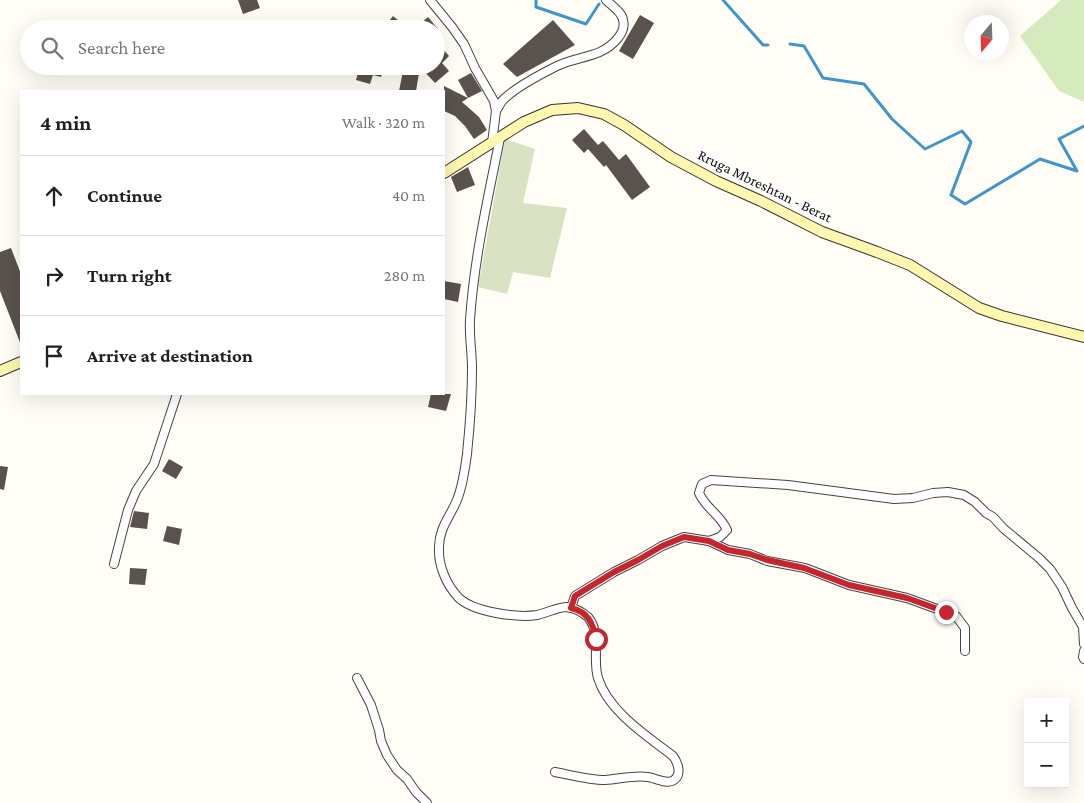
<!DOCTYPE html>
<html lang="en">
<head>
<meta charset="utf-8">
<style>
	body { margin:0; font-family:"Crimson Pro",serif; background:#f2f2f2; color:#202124 }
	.controls { position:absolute; right:15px; bottom:15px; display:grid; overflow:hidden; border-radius:0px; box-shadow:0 5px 20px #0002 }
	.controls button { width:45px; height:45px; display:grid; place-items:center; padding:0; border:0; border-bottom:1px solid #e0e0e0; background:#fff; color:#202124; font:25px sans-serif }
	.compass { position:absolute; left:964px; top:15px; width:45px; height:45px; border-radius:50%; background:#fff; box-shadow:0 5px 20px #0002; rotate:199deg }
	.stop { position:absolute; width:15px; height:15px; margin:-11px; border:4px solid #c4262e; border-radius:50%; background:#fff }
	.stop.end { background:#c4262e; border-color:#fff; box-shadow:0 1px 5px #0008 }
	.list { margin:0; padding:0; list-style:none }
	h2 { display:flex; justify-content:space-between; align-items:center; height:65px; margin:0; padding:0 20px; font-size:21px }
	h2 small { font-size:16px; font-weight:400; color:#757577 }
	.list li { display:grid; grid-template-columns:32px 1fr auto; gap:15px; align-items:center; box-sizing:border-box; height:80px; padding:0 20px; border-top:1px solid #e0e0e0 }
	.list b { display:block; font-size:19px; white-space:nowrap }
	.list em { font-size:16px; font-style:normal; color:#757577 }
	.icon { flex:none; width:28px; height:28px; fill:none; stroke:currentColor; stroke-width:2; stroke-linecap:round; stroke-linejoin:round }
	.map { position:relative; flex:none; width:1084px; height:803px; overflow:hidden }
	.search { position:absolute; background:#fff; box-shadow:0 5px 20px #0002; left:20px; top:20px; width:425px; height:55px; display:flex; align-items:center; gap:12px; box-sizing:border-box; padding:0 18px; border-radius:28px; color:#757577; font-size:19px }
	.panel { position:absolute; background:#fff; box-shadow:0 5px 20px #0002; left:20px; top:90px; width:425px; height:305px; border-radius:0px }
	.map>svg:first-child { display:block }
</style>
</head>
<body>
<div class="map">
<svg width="1084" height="803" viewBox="0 0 1084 803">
	<rect width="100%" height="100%" fill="#fffdf5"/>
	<polygon fill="#d5ebbd" points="1061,0 1084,0 1084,102 1059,91 1020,36"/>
	<polygon fill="#d9e3c4" points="505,139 535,149 523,203 567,208 550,278 513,272 507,294 478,287"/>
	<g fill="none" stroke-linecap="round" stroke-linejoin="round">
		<g stroke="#3f96cf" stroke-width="3">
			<polyline points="536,0 536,7 586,24 599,4"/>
			<polyline points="723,0 763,45 768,45"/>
			<polyline points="790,44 804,46 823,78 864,84 892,119 925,149 962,131 971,142 951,195 965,204 1040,159 1077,171 1059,139 1084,126"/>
		</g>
	</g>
	<g fill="#5a524d">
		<polygon points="238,0 257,0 260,8 243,14"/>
		<polygon points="640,15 654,23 633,59 619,51"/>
		<polygon points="393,16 409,29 383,29"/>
		<polygon points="428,17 438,29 414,29"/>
		<polygon points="553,20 575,45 517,77 503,64"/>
		<polygon points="436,41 449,56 442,63 449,71 435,83 420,67 416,91 399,91 404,66 436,66"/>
		<polygon points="360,66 384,66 381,77 373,75 370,84 356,80"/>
		<polygon points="471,73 482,91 468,98 458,80"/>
		<polygon points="444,86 468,98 462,102 479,117 487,130 474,139 465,126 455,116 444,111"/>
		<polygon points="584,129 598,145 603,141 619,160 626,154 650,187 632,200 606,165 604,167 588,149 584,153 572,140"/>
		<polygon points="468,167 475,185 457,192 451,177"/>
		<polygon points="11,248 21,274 21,345 0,291 0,252"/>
		<polygon points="444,281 461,284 458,302 444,299"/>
		<polygon points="431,394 451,394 446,411 428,407"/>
		<polygon points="169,459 183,467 176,479 162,471"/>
		<polygon points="0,466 8,467 4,490 0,489"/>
		<polygon points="134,511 149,513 147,529 130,527"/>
		<polygon points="167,526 182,529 179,545 163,541"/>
		<polygon points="130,568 147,569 145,585 129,584"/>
	</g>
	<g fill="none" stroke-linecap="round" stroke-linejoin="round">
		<defs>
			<g id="street">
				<polyline points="430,0 452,27 464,44 475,68 494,101 496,111 492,143"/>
				<path d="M496,111c2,-3 4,-7 6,-10 12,-13 39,-27 55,-35 22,-11 44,-7 61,-28 4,-5 7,-11 5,-18 -1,-8 -11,-14 -17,-20"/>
				<path d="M500,138c-12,60 -26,121 -30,182 -1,16 2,32 2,48 0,28 -2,57 -5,86 -2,15 -4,31 -10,46 -7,17 -18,28 -18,47 -1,18 7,37 19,50 14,15 59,21 79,18 9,-2 21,-8 30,-8 8,1 15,5 21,10 14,17 4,42 10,61 10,33 49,58 75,78 5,7 9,18 1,24 -7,5 -19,-2 -26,-3 -15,-2 -28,2 -43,3 -16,0 -34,-5 -50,-8"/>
				<polyline points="709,541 728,550 750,554 767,561 805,568 849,585 907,598 956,616 965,628 965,651"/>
				<polyline points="114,564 128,510 136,491 154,464 177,394"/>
				<path d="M571,608l4,-12 39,-24 24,-12 24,-14 22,-9 25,4 11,-4 7,-7c-7,-16 -21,-21 -28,-37l3,-9 9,-4 77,5 106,14 19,-1 20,-5 15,-1 16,3 11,7 11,11 7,4 10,11 36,30 11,11 12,18 10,21 11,19 1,17"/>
				<polyline points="1084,651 1083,657 1084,659"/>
				<polyline points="357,678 371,705 379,730 381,741 387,755 397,770 407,779 416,792 427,803"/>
			</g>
			<g id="secondary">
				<polyline points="444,173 524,122 552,110 578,108 604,114 624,125 671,157 716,181 761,201 822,232 877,252 910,265 979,308 1002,316 1084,337"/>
				<polyline points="0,371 21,362"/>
			</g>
		</defs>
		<use href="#street" stroke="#444" stroke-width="10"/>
		<use href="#secondary" stroke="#333" stroke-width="12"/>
		<use href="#street" stroke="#fff" stroke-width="8"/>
		<use href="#secondary" stroke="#fff6b0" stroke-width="10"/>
	</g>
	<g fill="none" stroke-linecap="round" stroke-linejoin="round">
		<path stroke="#c4262e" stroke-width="6" d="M596,639c-3,-16 -8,-27 -25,-31l4,-12 8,-5 31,-19 24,-12 24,-14 22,-9 25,4 19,9 22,4 17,6 37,8 45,17 58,13 39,14"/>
	</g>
	<g text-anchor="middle" stroke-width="5" stroke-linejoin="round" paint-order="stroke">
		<g font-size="15" fill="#111" stroke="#fff">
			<text transform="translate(765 186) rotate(26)" y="5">Rruga Mbreshtan - Berat</text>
		</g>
	</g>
</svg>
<div class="controls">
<button>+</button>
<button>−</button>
</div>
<svg class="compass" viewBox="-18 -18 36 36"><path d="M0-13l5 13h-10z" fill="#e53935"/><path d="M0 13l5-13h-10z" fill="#757577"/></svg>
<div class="stop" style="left:596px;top:639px"></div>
<div class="stop end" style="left:946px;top:612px"></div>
<div class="search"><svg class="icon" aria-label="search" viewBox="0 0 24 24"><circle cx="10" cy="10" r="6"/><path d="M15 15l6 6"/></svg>Search here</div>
<section class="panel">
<h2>4 min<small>Walk · 320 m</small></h2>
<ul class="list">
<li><svg class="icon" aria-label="ahead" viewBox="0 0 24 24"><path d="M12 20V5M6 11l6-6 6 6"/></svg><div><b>Continue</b></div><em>40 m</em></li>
<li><svg class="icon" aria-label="right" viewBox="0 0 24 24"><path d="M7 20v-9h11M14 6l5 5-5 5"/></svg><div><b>Turn right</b></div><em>280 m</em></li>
<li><svg class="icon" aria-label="arrive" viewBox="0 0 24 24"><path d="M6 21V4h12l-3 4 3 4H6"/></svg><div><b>Arrive at destination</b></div></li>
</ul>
</section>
</div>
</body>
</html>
